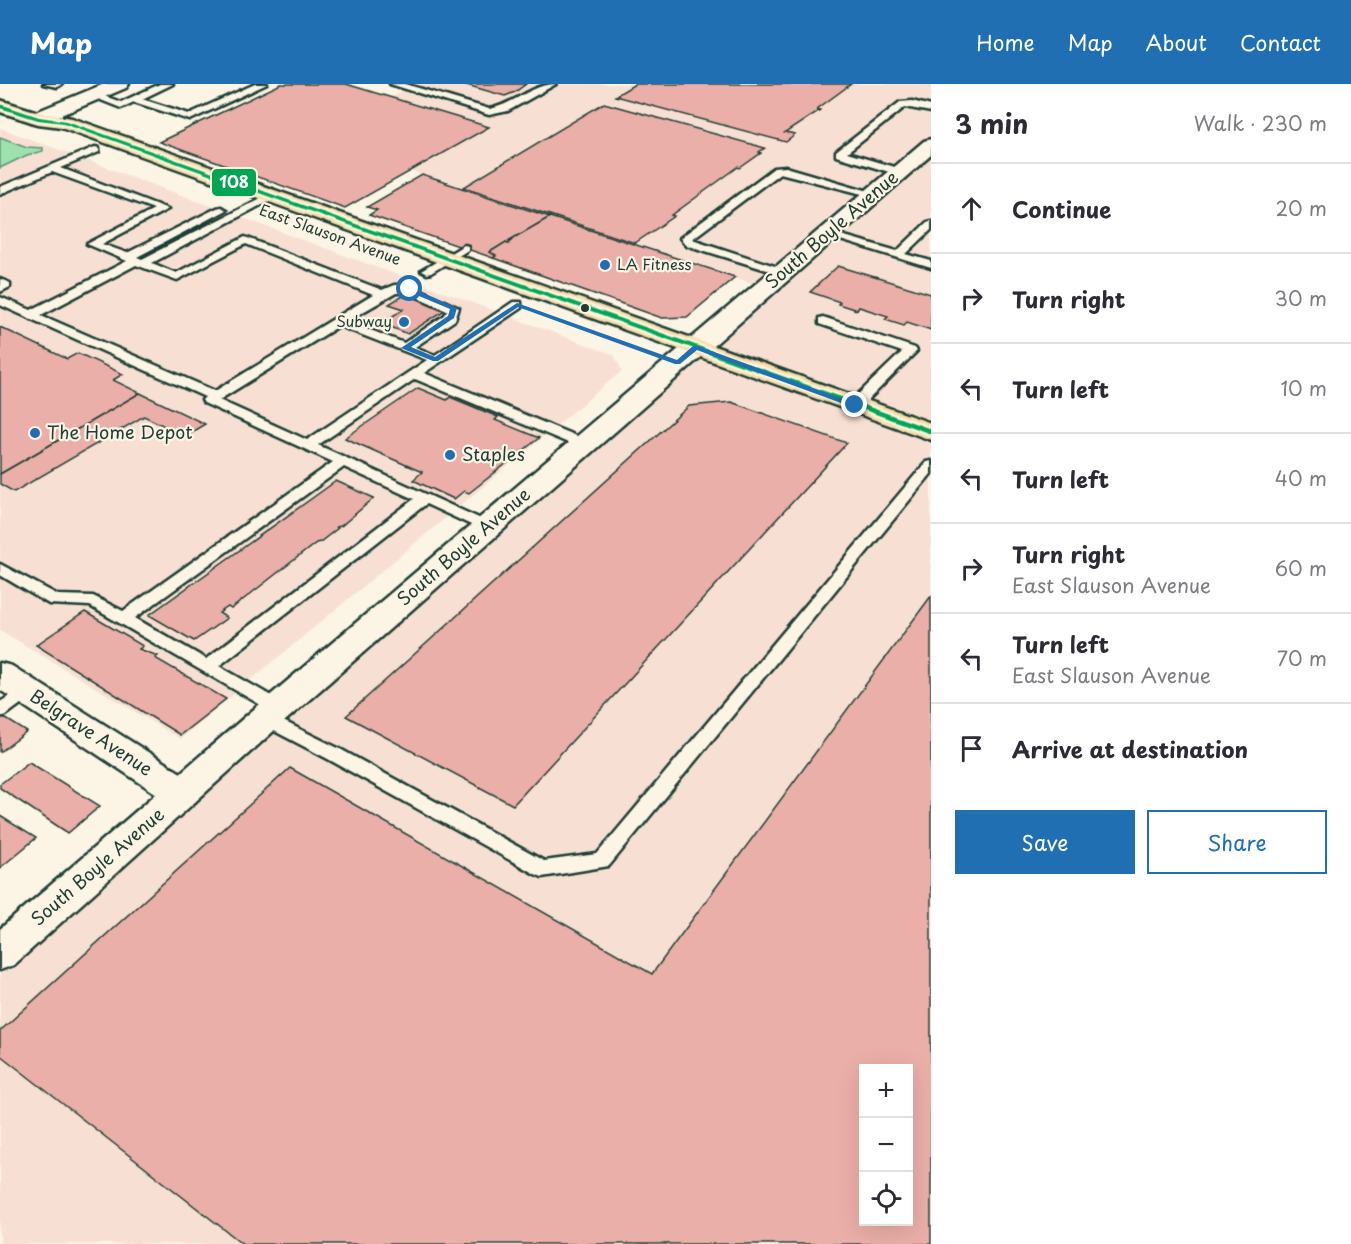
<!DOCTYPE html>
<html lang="en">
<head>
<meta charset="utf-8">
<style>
	body { margin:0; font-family:"Playpen Sans",sans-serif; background:#f2f2f3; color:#2b2b33 }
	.controls { position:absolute; right:18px; bottom:18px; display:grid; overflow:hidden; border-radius:0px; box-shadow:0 6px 24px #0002 }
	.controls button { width:54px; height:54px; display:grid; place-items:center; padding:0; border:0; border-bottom:2px solid #e1e1e2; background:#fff; color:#2b2b33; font:30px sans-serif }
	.stop { position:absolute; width:18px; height:18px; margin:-14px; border:4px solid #1f6fb2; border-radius:50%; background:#fff }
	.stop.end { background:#1f6fb2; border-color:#fff; box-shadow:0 2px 6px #0008 }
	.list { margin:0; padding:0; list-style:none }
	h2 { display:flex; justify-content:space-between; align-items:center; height:78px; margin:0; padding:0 24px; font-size:26px }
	h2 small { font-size:20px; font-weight:400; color:#7c7c81 }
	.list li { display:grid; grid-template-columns:39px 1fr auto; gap:18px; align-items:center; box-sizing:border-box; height:90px; padding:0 24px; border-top:2px solid #e1e1e2 }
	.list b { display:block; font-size:22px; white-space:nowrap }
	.list p { margin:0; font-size:20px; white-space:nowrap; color:#7c7c81 }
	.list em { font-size:20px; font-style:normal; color:#7c7c81 }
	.actions { display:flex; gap:12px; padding:18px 24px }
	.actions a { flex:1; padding:14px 0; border:2px solid #1f6fb2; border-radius:0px; text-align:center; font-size:21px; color:#1f6fb2 }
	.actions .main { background:#1f6fb2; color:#fff }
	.icon { flex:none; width:33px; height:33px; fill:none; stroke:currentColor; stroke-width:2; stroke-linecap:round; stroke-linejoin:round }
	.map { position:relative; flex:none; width:931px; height:1160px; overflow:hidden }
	header { display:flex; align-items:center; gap:36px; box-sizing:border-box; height:84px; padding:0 30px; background:#1f6fb2; color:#fff }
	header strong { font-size:28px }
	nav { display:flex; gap:33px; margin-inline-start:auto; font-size:21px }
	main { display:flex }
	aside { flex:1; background:#fff }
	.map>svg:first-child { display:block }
</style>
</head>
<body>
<header>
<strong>Map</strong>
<nav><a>Home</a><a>Map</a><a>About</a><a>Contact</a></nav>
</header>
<main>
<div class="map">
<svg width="931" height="1160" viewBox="0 0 931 1160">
	<rect width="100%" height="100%" fill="#fcf5e5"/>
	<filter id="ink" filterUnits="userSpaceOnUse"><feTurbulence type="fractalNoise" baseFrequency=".0167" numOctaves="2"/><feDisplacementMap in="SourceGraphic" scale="12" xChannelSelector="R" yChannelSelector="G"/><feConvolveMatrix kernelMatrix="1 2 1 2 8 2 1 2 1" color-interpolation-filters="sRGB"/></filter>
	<g filter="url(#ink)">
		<g fill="#f7e0d3" fill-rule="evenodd">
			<path d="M417,0h514v1160h-931v-291l767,-665 -458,-150zM864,984h44v154h-44z"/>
			<polygon points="0,44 614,271 622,287 180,655 0,546"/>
		</g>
		<polygon fill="#9de2ae" stroke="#5e9071" stroke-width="1.5" points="0,53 27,63 43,64 43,67 27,71 0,84"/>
		<g fill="#eaafa8" stroke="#1f3d34" stroke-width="1.5" fill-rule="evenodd">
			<polygon points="281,0 346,0 489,43 345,124 159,58"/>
			<polygon points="463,0 526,0 515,8 505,12"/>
			<polygon points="635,0 851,0 817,25 820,26 785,49 795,51 786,58 615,12"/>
			<polygon points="604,19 765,64 759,68 761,69 740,84 738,83 672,131 675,132 635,159 464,103"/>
			<polygon points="422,91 550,133 510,156 512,156 508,159 511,160 506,158 490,168 496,172 493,174 369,131 377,126 367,123"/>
			<polygon points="550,133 735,193 687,233 662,234 493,174 496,172 490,168 506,158 511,160 508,159 512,156 510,156"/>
			<polygon points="838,182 931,210 931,246 907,238 904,241 885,235 888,232 859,223 857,226 838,220 840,218 810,208"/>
			<polygon points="407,209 448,224 408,250 381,239 404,225 389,220"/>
			<polygon points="0,243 67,275 78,269 123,290 113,296 140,309 0,390"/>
			<polygon points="418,304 447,316 450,313 498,333 495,336 539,354 469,409 464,407 454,415 413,396 422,388 345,354"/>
			<polygon points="140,309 205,340 185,352 144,332 14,408 0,400 0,390"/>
			<polygon points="731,318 847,359 513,721 346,632 689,322"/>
			<polygon points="336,397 374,414 341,442 335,443 338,444 320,458 316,459 231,525 228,523 219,529 227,534 194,557 149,531"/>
			<path d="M931,512v648h-688l-243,-189v-24l290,-263 362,206zM864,984h44v154h-44z"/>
			<polygon points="85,528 143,562 139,565 158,572 155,574 226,615 180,651 36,561"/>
			<polygon points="3,633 27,648 0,668 0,635"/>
			<polygon points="29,678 100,722 68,749 0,704 0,700"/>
			<polygon points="0,732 36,754 0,784"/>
		</g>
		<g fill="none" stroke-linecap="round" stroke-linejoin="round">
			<defs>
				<g id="service">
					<polygon points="43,0 62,0 57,3"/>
					<polygon points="160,0 173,0 142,15 189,30 255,0 267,0 190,36 134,18 121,24 88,11 93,8 121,18"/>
					<path d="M390,0h15l84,25c24,-4 43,-25 67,-25l-48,27 -19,4z"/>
					<polygon points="900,18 912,17 931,22 931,28 905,23 847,69 904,86 904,90 896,90 836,72 836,68"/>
					<path d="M95,63l4,1v4l-38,16 107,41 -66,35 25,9 90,-45 4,-1 5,3 -89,47 5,2 125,-64 4,-1 5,3 -124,66 24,10 69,-36 137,53 12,-5h16l49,23 -4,12 -40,27 20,8 78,-53h8v6l-97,65 164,68 2,3 -7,4 -5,-1 -163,-68 -97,66 174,79 2,3 -7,5 -5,-2 -56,-26 -207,162 66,38 3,4 -3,4h-12l-183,-106 -41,-2 -49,-29v-11l58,31 35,1 30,15 210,-149 -129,-59 -2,-3 3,-3 -205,-92v-8l31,13 96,-49 -40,-17 67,-35 -102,-37 -52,22v-7zM246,160l127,51 -158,96 -174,-76 95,-50 41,15zM396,209h12l39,17 -2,5 -41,28 -57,-22zM339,242l88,34 -120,80 -88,-40zM344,383l70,32 -208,160 -71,-41z"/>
					<polygon points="786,83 879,110 874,113 780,89 692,155 787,186 789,188 783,191 686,161 680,154 774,84"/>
					<polygon points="931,137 931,146 906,170 931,177 931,184 821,150 827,147 897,167 927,138"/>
					<polygon points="464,161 468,162 468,166 431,189 427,190 421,187"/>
					<polygon points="0,195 10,199 10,203 0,208"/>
					<polygon points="823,233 915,264 917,267 860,324 850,324 848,321 850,318 902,268 819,240 819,234"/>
					<polygon points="931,377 931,390 609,782 542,793 535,790 328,675 259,639 256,635 259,631 271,631 340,665 544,777 597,770 926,378"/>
					<polygon points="27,601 33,603 35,607 33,611 6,631 0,633 0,618"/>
				</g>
				<g id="minor">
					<polygon points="104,0 129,0 126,4 45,38 31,38 28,34 31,30"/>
					<polygon points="0,579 12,582 195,698 200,708 195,718 182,722 169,718 0,606"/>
				</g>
				<polygon id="secondary" points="931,55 931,71 277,644 14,881 0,886 0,845 253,626 924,57"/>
				<polygon id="primary" points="0,16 41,29 72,34 931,339 931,356 61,43 38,40 0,28"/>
			</defs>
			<use href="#service" stroke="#1f3d34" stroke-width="5"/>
			<use href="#minor" stroke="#1f3d34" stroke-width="5"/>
			<use href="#secondary" stroke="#1f3d34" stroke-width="5"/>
			<use href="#primary" stroke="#1f3d34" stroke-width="5"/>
			<use href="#service" fill="#fcf5e5" fill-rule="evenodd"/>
			<use href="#minor" fill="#fcf5e5" fill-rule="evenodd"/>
			<use href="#secondary" fill="#fcf5e5" fill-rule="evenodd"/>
			<use href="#primary" fill="#f9deab" fill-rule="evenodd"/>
			<defs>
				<polygon id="bus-1" points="0,20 39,33 67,37 931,345 931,350 64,39 38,36 0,24"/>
			</defs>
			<use href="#bus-1" stroke="#fcf5e5" stroke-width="5"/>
			<use href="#bus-1" fill="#00a651" fill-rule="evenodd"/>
		</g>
	</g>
	<polygon fill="#1f6fb2" points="407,204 412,204 457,224 454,234 411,263 435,273 517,219 677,276 693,262 698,262 859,321 852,323 697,266 680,280 675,280 518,223 438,277 433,277 401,264 448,232 450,225 407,207"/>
	<g fill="#1f6fb2" stroke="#fcf5e5" stroke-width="2">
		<circle cx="605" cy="181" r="6"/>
		<circle cx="404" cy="238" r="6"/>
		<circle cx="35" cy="349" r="6"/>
		<circle cx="450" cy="371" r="6"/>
	</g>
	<circle fill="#1f3d34" stroke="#fcf5e5" stroke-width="2" cx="585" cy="224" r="5"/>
	<g text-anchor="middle" stroke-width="4.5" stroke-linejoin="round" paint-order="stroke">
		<g font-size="15" fill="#1f3d34" stroke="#fcf5e5">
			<text transform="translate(330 151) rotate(20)" y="5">East Slauson Avenue</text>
		</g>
		<g font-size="15" fill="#1f3d34" stroke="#fcf5e5" text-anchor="start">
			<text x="617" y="186">LA Fitness</text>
			<text x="392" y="243" text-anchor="end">Subway</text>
		</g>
		<g font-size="18" fill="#1f3d34" stroke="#fcf5e5">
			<text transform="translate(832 146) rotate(-41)" y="6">South Boyle Avenue</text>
			<text transform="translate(464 463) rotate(-41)" y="6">South Boyle Avenue</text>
			<text transform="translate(91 649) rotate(33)" y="6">Belgrave Avenue</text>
			<text transform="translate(98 783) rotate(-41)" y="6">South Boyle Avenue</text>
		</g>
		<g font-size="18" fill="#1f3d34" stroke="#fcf5e5" text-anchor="start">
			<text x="47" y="355">The Home Depot</text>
			<text x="462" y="377">Staples</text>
		</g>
	</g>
	<rect stroke="#fcf5e5" stroke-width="2" x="211" y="84" width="46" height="29" rx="6" fill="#00a651"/>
	<g font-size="16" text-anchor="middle" font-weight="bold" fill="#fff">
		<text x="234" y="104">108</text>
	</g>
</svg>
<div class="controls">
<button>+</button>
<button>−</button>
<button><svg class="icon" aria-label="locate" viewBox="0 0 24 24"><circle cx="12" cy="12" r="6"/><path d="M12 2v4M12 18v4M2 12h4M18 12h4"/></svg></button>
</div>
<div class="stop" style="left:410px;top:205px"></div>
<div class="stop end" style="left:855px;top:321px"></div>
</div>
<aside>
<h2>3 min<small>Walk · 230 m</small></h2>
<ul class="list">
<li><svg class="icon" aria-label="ahead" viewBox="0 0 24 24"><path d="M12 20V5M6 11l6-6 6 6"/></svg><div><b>Continue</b></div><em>20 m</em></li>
<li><svg class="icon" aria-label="right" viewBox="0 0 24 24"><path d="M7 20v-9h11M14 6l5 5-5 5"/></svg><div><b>Turn right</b></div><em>30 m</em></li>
<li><svg class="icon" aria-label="left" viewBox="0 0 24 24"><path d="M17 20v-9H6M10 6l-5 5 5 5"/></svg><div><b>Turn left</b></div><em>10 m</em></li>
<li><svg class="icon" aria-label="left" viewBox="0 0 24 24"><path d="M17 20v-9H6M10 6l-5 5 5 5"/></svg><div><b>Turn left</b></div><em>40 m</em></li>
<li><svg class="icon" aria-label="right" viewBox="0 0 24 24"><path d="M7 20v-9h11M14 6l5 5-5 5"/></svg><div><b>Turn right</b><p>East Slauson Avenue</p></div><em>60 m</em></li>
<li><svg class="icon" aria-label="left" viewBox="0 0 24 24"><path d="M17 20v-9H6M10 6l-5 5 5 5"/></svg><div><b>Turn left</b><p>East Slauson Avenue</p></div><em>70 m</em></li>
<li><svg class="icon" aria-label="arrive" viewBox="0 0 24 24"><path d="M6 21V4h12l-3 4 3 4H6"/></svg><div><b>Arrive at destination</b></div></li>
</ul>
<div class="actions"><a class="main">Save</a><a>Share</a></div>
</aside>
</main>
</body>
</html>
